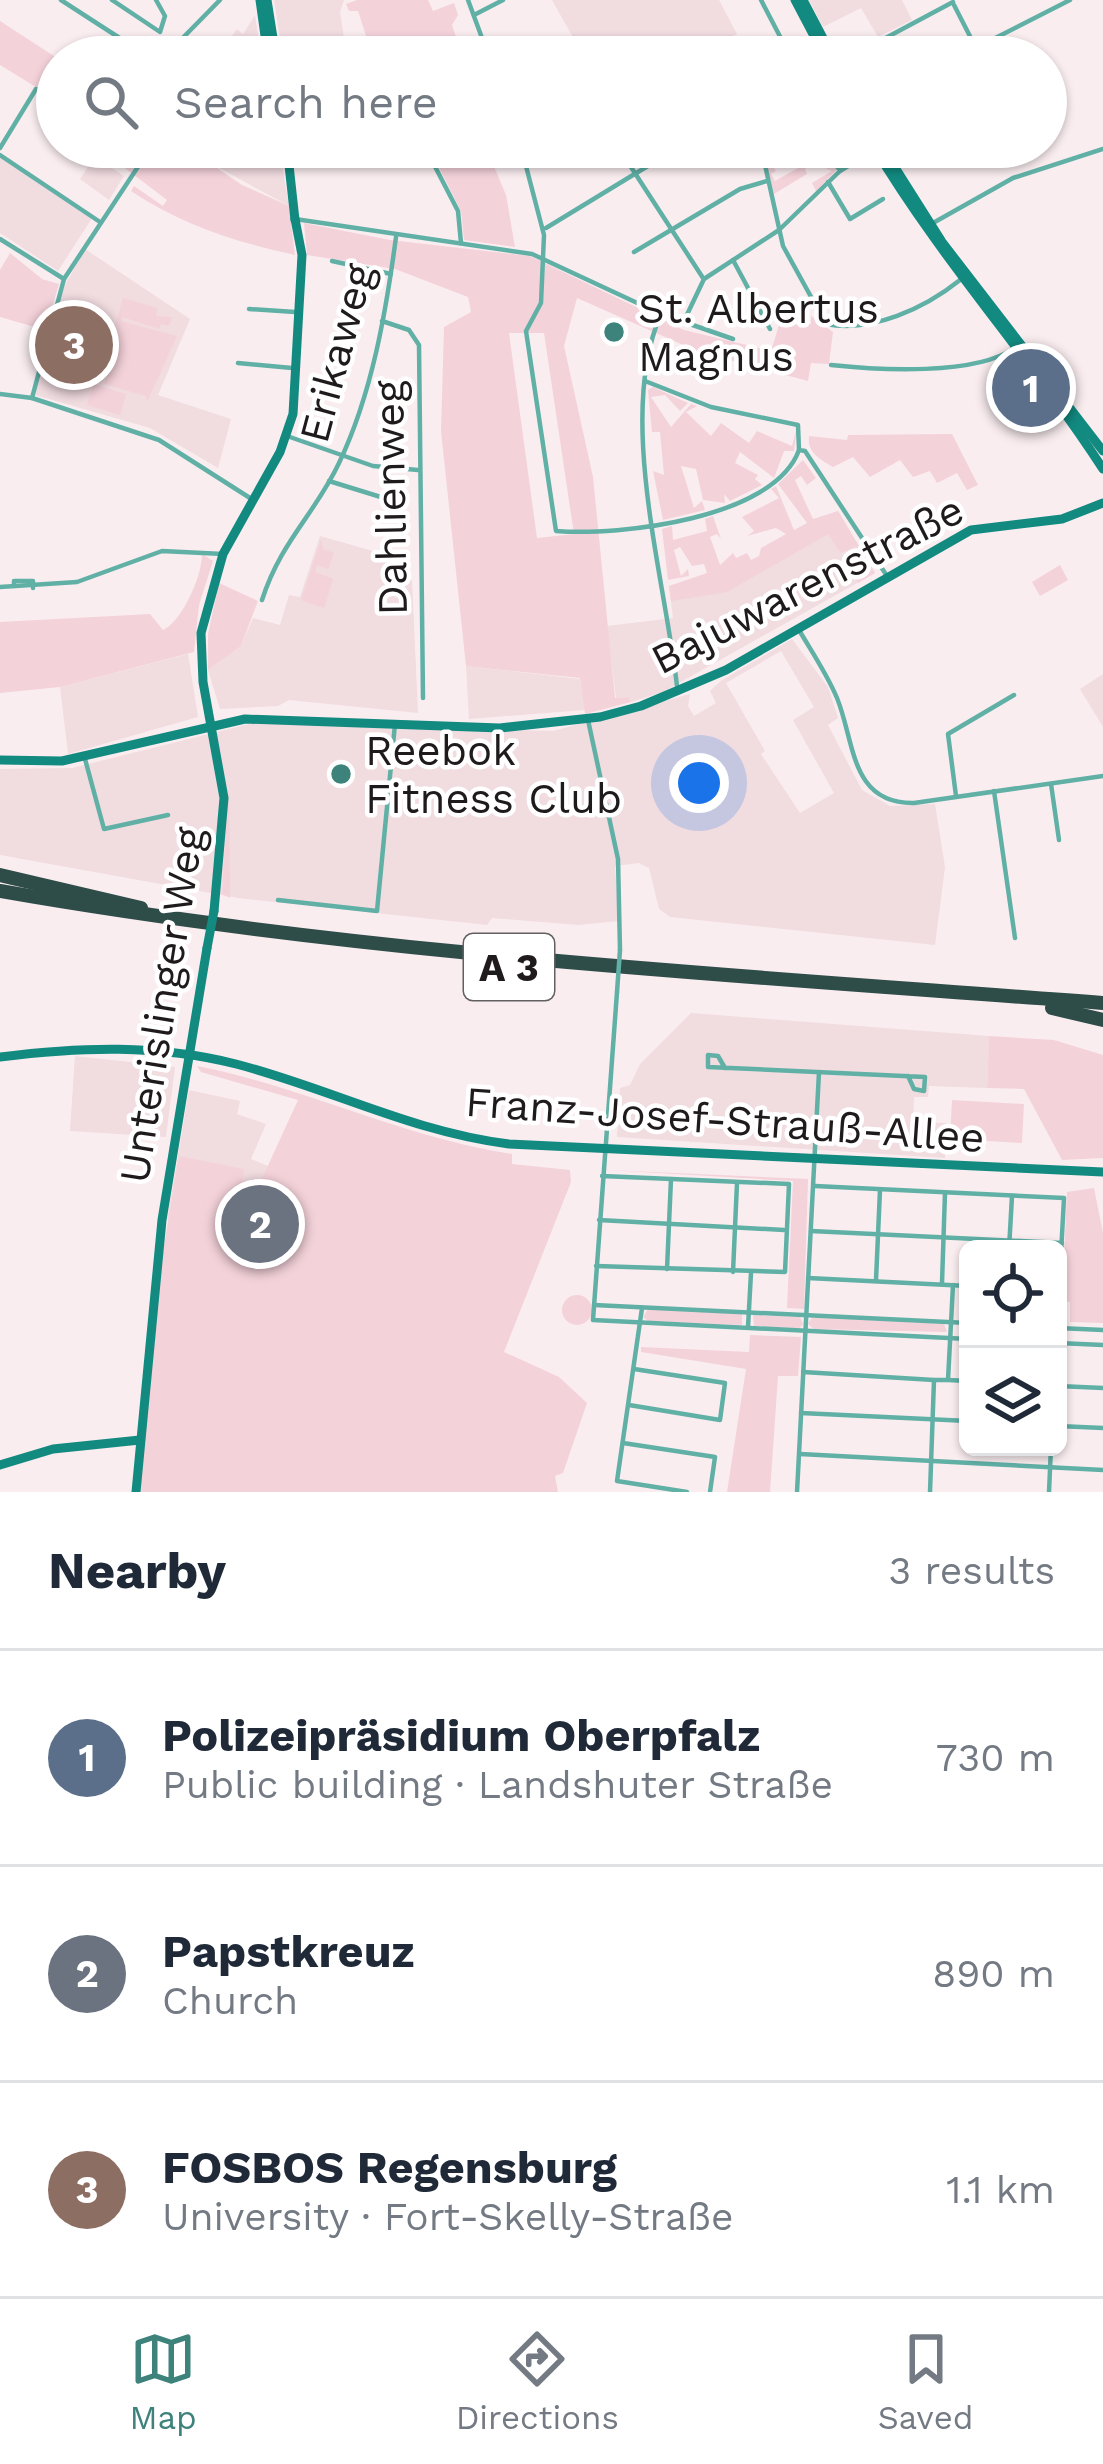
<!DOCTYPE html>
<html lang="en">
<head>
<meta charset="utf-8">
<style>
	body { margin:0; font-family:"Work Sans",sans-serif; background:#f6f6f7; color:#1f2937 }
	.controls { position:absolute; right:36px; bottom:36px; display:grid; overflow:hidden; border-radius:18px; box-shadow:0 3px 9px #0004 }
	.controls button { width:108px; height:108px; display:grid; place-items:center; padding:0; border:0; border-bottom:3px solid #e0e1e3; background:#fff; color:#1f2937; font:60px sans-serif }
	.you { position:absolute; left:699px; top:783px; width:42px; height:42px; margin:-30px; border:9px solid #fff; border-radius:50%; background:#1a73e8; box-shadow:0 0 0 18px #1a73e833 }
	.badge { display:grid; place-items:center; width:78px; height:78px; border-radius:50%; background:#3d837b; color:#fff; font-size:39px; font-weight:700 }
	.pin { position:absolute; translate:-50% -50%; border:6px solid #fff; box-shadow:0 3px 12px #0006 }
	.list { margin:0; padding:0; list-style:none }
	h2 { display:flex; justify-content:space-between; align-items:center; height:156px; margin:0; padding:0 48px; font-size:51px }
	h2 small { font-size:39px; font-weight:400; color:#747a83 }
	.list li { display:grid; grid-template-columns:78px 1fr auto; gap:36px; align-items:center; box-sizing:border-box; height:216px; padding:0 48px; border-top:3px solid #e0e1e3 }
	.list b { display:block; font-size:45px; white-space:nowrap }
	.list p { margin:0; font-size:39px; white-space:nowrap; color:#747a83 }
	.list em { font-size:39px; font-style:normal; color:#747a83 }
	.icon { flex:none; width:66px; height:66px; fill:none; stroke:currentColor; stroke-width:2; stroke-linecap:round; stroke-linejoin:round }
	.map { position:relative; flex:none; width:1103px; height:1492px; overflow:hidden }
	.search { position:absolute; background:#fff; box-shadow:0 3px 9px #0004; left:36px; right:36px; top:36px; height:132px; display:flex; align-items:center; gap:30px; box-sizing:border-box; padding:0 42px; border-radius:66px; color:#747a83; font-size:45px }
	.sheet { height:804px; background:#fff }
	nav { display:flex; justify-content:space-around; align-items:center; box-sizing:border-box; height:168px; border-top:3px solid #e0e1e3; background:#fff; font-size:33px; color:#747a83 }
	nav a { display:grid; justify-items:center; gap:6px }
	nav .on { color:#3d837b }
	.map>svg:first-child { display:block }
</style>
</head>
<body>
<div class="map">
<svg width="1103" height="1492" viewBox="0 0 1103 1492">
	<rect width="100%" height="100%" fill="#faedf0"/>
	<g fill="#f1dce0" fill-rule="evenodd">
		<polygon points="274,0 344,0 340,12 347,57 283,57"/>
		<polygon points="552,0 719,0 737,34 708,49 701,38 666,57 584,57"/>
		<polygon points="809,0 902,0 912,20 878,37 861,8 823,27"/>
		<polygon points="255,15 261,57 217,57 237,29 243,34"/>
		<polygon points="202,147 279,147 289,206 201,158"/>
		<polygon points="0,157 92,218 58,271 0,233"/>
		<polygon points="95,157 124,176 109,200 80,179"/>
		<polygon points="85,249 190,319 158,395 231,419 218,468 150,428 35,395 64,287"/>
		<polygon points="838,511 875,573 663,692 631,702 629,697 616,698 607,626 673,618 669,586 758,559"/>
		<polygon points="320,536 387,555 388,579 412,580 418,713 289,700 278,706 220,709 208,670 241,646 253,618 280,625 289,595 300,597"/>
		<path d="M792,639l36,48 10,31 -10,7 34,65 28,16 45,-2 10,63 -10,78 -265,-28 -11,-8 -10,-41 -10,-5 -24,3 4,55 -41,4 -86,-7 -5,7 -249,-27 -238,-43v-86l72,-1 181,-45 300,8 137,-37 -2,12 6,10 22,-13 -6,-12 12,-11zM781,651l33,56 -21,13 41,73 -34,20 -39,-59 4,-3 -39,-68z"/>
		<polygon points="188,654 198,717 68,754 60,687"/>
		<polygon points="466,666 580,679 585,710 469,719"/>
		<polygon points="1103,674 1103,727 1080,689"/>
		<polygon points="691,1013 989,1036 987,1088 929,1086 928,1097 914,1097 913,1122 946,1123 945,1158 617,1137 620,1088 630,1085 640,1064"/>
		<polygon points="75,1056 175,1067 166,1137 70,1131"/>
		<polygon points="189,1090 240,1101 237,1114 266,1124 251,1159 268,1166 235,1237 243,1169 179,1157 171,1221 167,1220"/>
	</g>
	<g fill="#f4d2da" fill-rule="evenodd">
		<polygon points="357,0 428,0 433,11 454,3 458,15 452,25 461,52 373,57 358,11 349,11 346,4"/>
		<polygon points="0,21 57,58 57,100 0,65"/>
		<path d="M107,147h79l56,38 47,21 6,49c-60,-13 -113,-30 -164,-64l3,-5 29,20 4,-6 -58,-44z"/>
		<polygon points="393,147 486,147 506,195 515,247 464,240 461,211 430,150"/>
		<polygon points="796,147 799,158 825,147 822,155 837,169 804,205 816,191 812,183 832,171 814,163 805,169 807,174 774,194 767,166 771,163 776,171 771,174 775,181 798,168 785,157"/>
		<path d="M304,223l86,17 140,16 154,74 87,21 8,-26 32,-1v-8l22,16 -4,32 -18,-1 -3,18 -109,-29 -122,-54 -13,48 29,131 22,221 14,-1 2,5 -46,12 -5,-36 -114,-12 -25,-235 3,-104 27,-15 -3,-15 -73,-28 -88,-14zM509,333h35l30,201 -37,4z"/>
		<polygon points="10,253 42,279 59,284 45,330 0,317 0,270"/>
		<polygon points="123,298 157,308 156,316 172,317 169,326 161,324 159,329 122,317 121,321 177,336 147,402 146,396 104,384 113,349 99,383"/>
		<polygon points="93,384 126,394 120,415 87,405"/>
		<polygon points="653,387 688,403 680,411 665,395 651,397 671,427 691,404 697,406 686,412 711,436 721,423 749,443 757,431 792,446 797,427 794,451 784,451 774,478 740,452 735,463 758,475 755,479 762,485 730,501 724,494 725,503 703,500 696,469 681,466 694,508 702,501 705,510 663,520 653,471 664,475 660,432 652,432 654,454 648,390"/>
		<path d="M952,434l26,51 -11,5 -10,-17 -20,10 -7,-12 -17,6 -13,-17 -30,17 -17,-20 -20,10c-13,-8 -26,-14 -24,-31l38,4 1,-5z"/>
		<polygon points="803,460 816,478 807,485 801,476 795,480 813,519 838,511 875,573 858,583 855,578 869,570 856,546 841,553 828,534 727,592 671,601 669,586 707,573 704,564 692,566 680,547 674,550 681,576 688,569 689,576 668,580 662,529 672,526 673,540 707,531 705,519 713,516 721,539 717,534 710,537 720,565 733,553 736,558 747,553 751,560 759,556 761,548 786,534 776,528 747,536 754,531 742,517 779,498 771,489 776,486 794,530 807,523 778,484"/>
		<polygon points="321,540 323,549 334,553 328,569 317,565 315,572 333,579 324,608 301,600"/>
		<path d="M202,554l11,7 -14,44 -5,47 -134,35 -60,6v-71l150,-8 13,16c18,-8 39,-52 39,-76z"/>
		<polygon points="1060,565 1068,580 1040,596 1032,582"/>
		<polygon points="219,583 258,601 241,646 208,670 208,634"/>
		<polygon points="229,787 230,898 222,894"/>
		<polygon points="989,1036 1054,1040 1103,1055 1103,1158 1062,1160 1024,1089 987,1088"/>
		<path d="M197,1066c108,21 205,71 315,88v10l58,6 1,12 -67,170 55,25 28,26 -24,70 -8,3 3,16h-418l16,-199 23,-137 65,13 -6,62 60,-131 -97,-28z"/>
		<polygon points="952,1100 1024,1104 1022,1143 950,1139"/>
		<polygon points="608,1170 808,1179 804,1309 787,1308 793,1181"/>
		<polygon points="1094,1188 1103,1233 1103,1323 1070,1322 1070,1302 1062,1301 1067,1192"/>
		<circle cx="577" cy="1310" r="15"/>
		<polygon points="648,1309 742,1314 742,1325 648,1321 643,1317"/>
		<polygon points="753,1315 800,1317 803,1324 799,1329 754,1326"/>
		<polygon points="812,1317 944,1324 947,1332 814,1329 808,1324"/>
		<polygon points="750,1335 801,1337 798,1376 778,1376 770,1492 727,1492 746,1369 641,1352 641,1347 749,1352"/>
	</g>
	<g fill="none" stroke-linecap="round" stroke-linejoin="round">
		<g stroke="#60b0a6" stroke-width="4.5">
			<polyline points="61,0 149,57"/>
			<polyline points="112,0 160,32 165,16 156,0"/>
			<polyline points="468,0 489,57"/>
			<polyline points="761,0 786,48"/>
			<polyline points="954,5 976,48"/>
			<polyline points="474,15 503,0"/>
			<polyline points="164,57 220,0"/>
			<polyline points="850,57 953,2"/>
			<polyline points="958,57 1070,0"/>
			<path d="M521,147l23,88 -3,68 -15,28 30,200c63,5 218,-12 243,-81"/>
			<polyline points="618,147 703,278"/>
			<path d="M761,147l22,99 43,78c46,9 99,-16 134,-44"/>
			<polyline points="827,147 838,168"/>
			<polyline points="0,148 36,89"/>
			<polyline points="291,150 428,153 458,211 461,243"/>
			<polyline points="0,155 100,222"/>
			<polyline points="526,161 553,147"/>
			<polyline points="828,182 850,219 883,199"/>
			<polyline points="295,219 532,254 661,314 733,339"/>
			<polyline points="933,223 1013,178 1103,149"/>
			<polyline points="546,228 679,147"/>
			<polyline points="0,239 64,279"/>
			<polyline points="634,252 740,189 767,181"/>
			<polyline points="733,260 770,329"/>
			<polyline points="332,261 391,274"/>
			<polyline points="249,309 295,312"/>
			<path d="M661,314c-45,101 4,264 16,372"/>
			<polyline points="382,321 409,330 419,345 423,698"/>
			<polyline points="683,323 704,279 779,230 840,171 874,150"/>
			<polyline points="238,363 292,368"/>
			<path d="M831,365c46,5 145,11 183,-17"/>
			<polyline points="645,381 711,407 798,425 799,450 805,451 887,576"/>
			<polyline points="0,394 32,398 159,440 250,498"/>
			<polyline points="32,398 64,279 151,147"/>
			<polyline points="287,436 373,466 418,470"/>
			<polyline points="329,481 384,498"/>
			<polyline points="14,586 14,581 33,581 33,588"/>
			<polyline points="0,587 77,582 162,551 223,554"/>
			<path d="M262,600c19,-59 53,-86 77,-137 33,-69 47,-151 57,-226"/>
			<path d="M799,630c13,22 28,44 38,68 18,44 13,106 77,105l189,-27"/>
			<polyline points="588,720 618,859 620,950"/>
			<polyline points="85,759 104,829 168,815"/>
			<polyline points="1051,784 1059,840"/>
			<polyline points="994,791 1015,938"/>
			<polyline points="956,796 948,734 1014,695"/>
			<polyline points="278,900 377,911 395,724"/>
			<polyline points="617,992 593,1320 968,1339"/>
			<polyline points="725,1068 718,1056 708,1055 708,1067 925,1077 924,1091 914,1089 908,1076"/>
			<polyline points="815,1186 1064,1198 1058,1309"/>
			<polyline points="599,1220 784,1230"/>
			<polyline points="811,1231 1062,1243"/>
			<polyline points="1009,1249 1012,1196"/>
			<polyline points="596,1266 785,1272 789,1184 602,1176"/>
			<polyline points="667,1269 671,1179"/>
			<polyline points="733,1272 737,1183"/>
			<polyline points="808,1278 968,1286"/>
			<polyline points="876,1280 880,1190"/>
			<polyline points="942,1283 945,1193"/>
			<polyline points="594,1305 968,1323"/>
			<polyline points="642,1308 617,1481 687,1492"/>
			<polyline points="748,1327 751,1273"/>
			<polyline points="1058,1328 1103,1330"/>
			<polyline points="1058,1343 1103,1345"/>
			<polyline points="803,1372 934,1380"/>
			<polyline points="948,1380 968,1381"/>
			<polyline points="1058,1386 1103,1388"/>
			<polyline points="629,1405 720,1420 725,1383 634,1369"/>
			<polyline points="801,1413 968,1421"/>
			<polyline points="1058,1426 1103,1428"/>
			<polyline points="623,1443 715,1457 710,1492"/>
			<polyline points="800,1454 1103,1470"/>
			<polyline points="797,1492 819,1072"/>
			<polyline points="930,1492 934,1380 948,1380 953,1285"/>
			<polyline points="1049,1492 1051,1447"/>
		</g>
		<g stroke="#128a80" stroke-width="9">
			<polyline points="260,0 268,57"/>
			<polyline points="267,0 276,57"/>
			<polyline points="795,0 825,57"/>
			<polyline points="803,0 833,57"/>
			<polyline points="287,147 295,220"/>
			<path d="M874,147c68,114 157,211 229,322"/>
			<polyline points="882,147 942,242 1103,451"/>
			<polyline points="0,760 62,761 245,719 500,728 600,717 641,706 726,670 971,530 1062,519 1103,503"/>
			<polyline points="214,911 224,798 203,682 201,633 223,554 280,452 293,414 302,255 295,219"/>
			<path d="M0,1057c80,-10 158,-13 236,7 93,24 176,68 273,80l594,28"/>
			<polyline points="0,1465 53,1449 140,1440"/>
			<polyline points="136,1492 162,1220 207,948"/>
		</g>
		<g stroke="#2e4c48" stroke-width="14">
			<polyline points="0,875 141,908"/>
			<path d="M0,891c365,64 734,84 1103,112"/>
			<polyline points="1052,1008 1103,1020"/>
		</g>
		<polyline stroke="#60b0a6" stroke-width="4.5" points="617,992 620,950"/>
		<polyline stroke="#128a80" stroke-width="9" points="207,948 214,911"/>
	</g>
	<g fill="#3d837b" stroke="#fff" stroke-width="4.5">
		<circle cx="614" cy="332" r="12"/>
		<circle cx="341" cy="774" r="12"/>
	</g>
	<g text-anchor="middle" stroke-width="9" stroke-linejoin="round" paint-order="stroke">
		<rect fill="#fff" stroke="#625f60" stroke-width="3" x="464" y="934" width="90" height="66" rx="9"/>
		<g font-size="39" font-weight="bold" fill="#1f1b1c">
			<text x="509" y="981">A 3</text>
		</g>
		<g font-size="42" fill="#1f1b1c" stroke="#fff" text-anchor="start">
			<text x="638" y="323">St. Albertus<tspan x="638" dy="48">Magnus</tspan></text>
			<text x="365" y="765">Reebok<tspan x="365" dy="48">Fitness Club</tspan></text>
		</g>
		<g font-size="42" fill="#1f1b1c" stroke="#fff">
			<text transform="translate(336 353) rotate(-75)" y="15">Erikaweg</text>
			<text transform="translate(390 498) rotate(-91)" y="15">Dahlienweg</text>
			<text transform="translate(807 584) rotate(-27)" y="15">Bajuwarenstraße</text>
			<text transform="translate(161 1005) rotate(-81)" y="15">Unterislinger Weg</text>
			<text transform="translate(725 1119) rotate(4)" y="15">Franz-Josef-Strauß-Allee</text>
		</g>
	</g>
</svg>
<div class="controls">
<button><svg class="icon" aria-label="locate" viewBox="0 0 24 24"><circle cx="12" cy="12" r="6"/><path d="M12 2v4M12 18v4M2 12h4M18 12h4"/></svg></button>
<button><svg class="icon" aria-label="layers" viewBox="0 0 24 24"><path d="M12 4l9 5-9 5-9-5zM3 14l9 5 9-5"/></svg></button>
</div>
<div class="you"></div>
<div class="pin badge" style="left:1031px;top:388px;background:#5c6f8a">1</div>
<div class="pin badge" style="left:260px;top:1224px;background:#6b7280">2</div>
<div class="pin badge" style="left:74px;top:345px;background:#8d6e63">3</div>
<div class="search"><svg class="icon" aria-label="search" viewBox="0 0 24 24"><circle cx="10" cy="10" r="6"/><path d="M15 15l6 6"/></svg>Search here</div>
</div>
<section class="sheet">
<h2>Nearby<small>3 results</small></h2>
<ul class="list">
<li><span class="badge" style="background:#5c6f8a">1</span><div><b>Polizeipräsidium Oberpfalz</b><p>Public building · Landshuter Straße</p></div><em>730 m</em></li>
<li><span class="badge" style="background:#6b7280">2</span><div><b>Papstkreuz</b><p>Church</p></div><em>890 m</em></li>
<li><span class="badge" style="background:#8d6e63">3</span><div><b>FOSBOS Regensburg</b><p>University · Fort-Skelly-Straße</p></div><em>1.1 km</em></li>
</ul>
</section>
<nav>
<a class="on"><svg class="icon" aria-label="map" viewBox="0 0 24 24"><path d="M3 6l6-2 6 2 6-2v14l-6 2-6-2-6 2zM9 4v14M15 6v14"/></svg>Map</a>
<a><svg class="icon" aria-label="directions" viewBox="0 0 24 24"><path d="M12 3l9 9-9 9-9-9zM9 14v-3h6M13 9l2 2-2 2"/></svg>Directions</a>
<a><svg class="icon" aria-label="saved" viewBox="0 0 24 24"><path d="M7 4h10v16l-5-4-5 4z"/></svg>Saved</a>
</nav>
</body>
</html>
